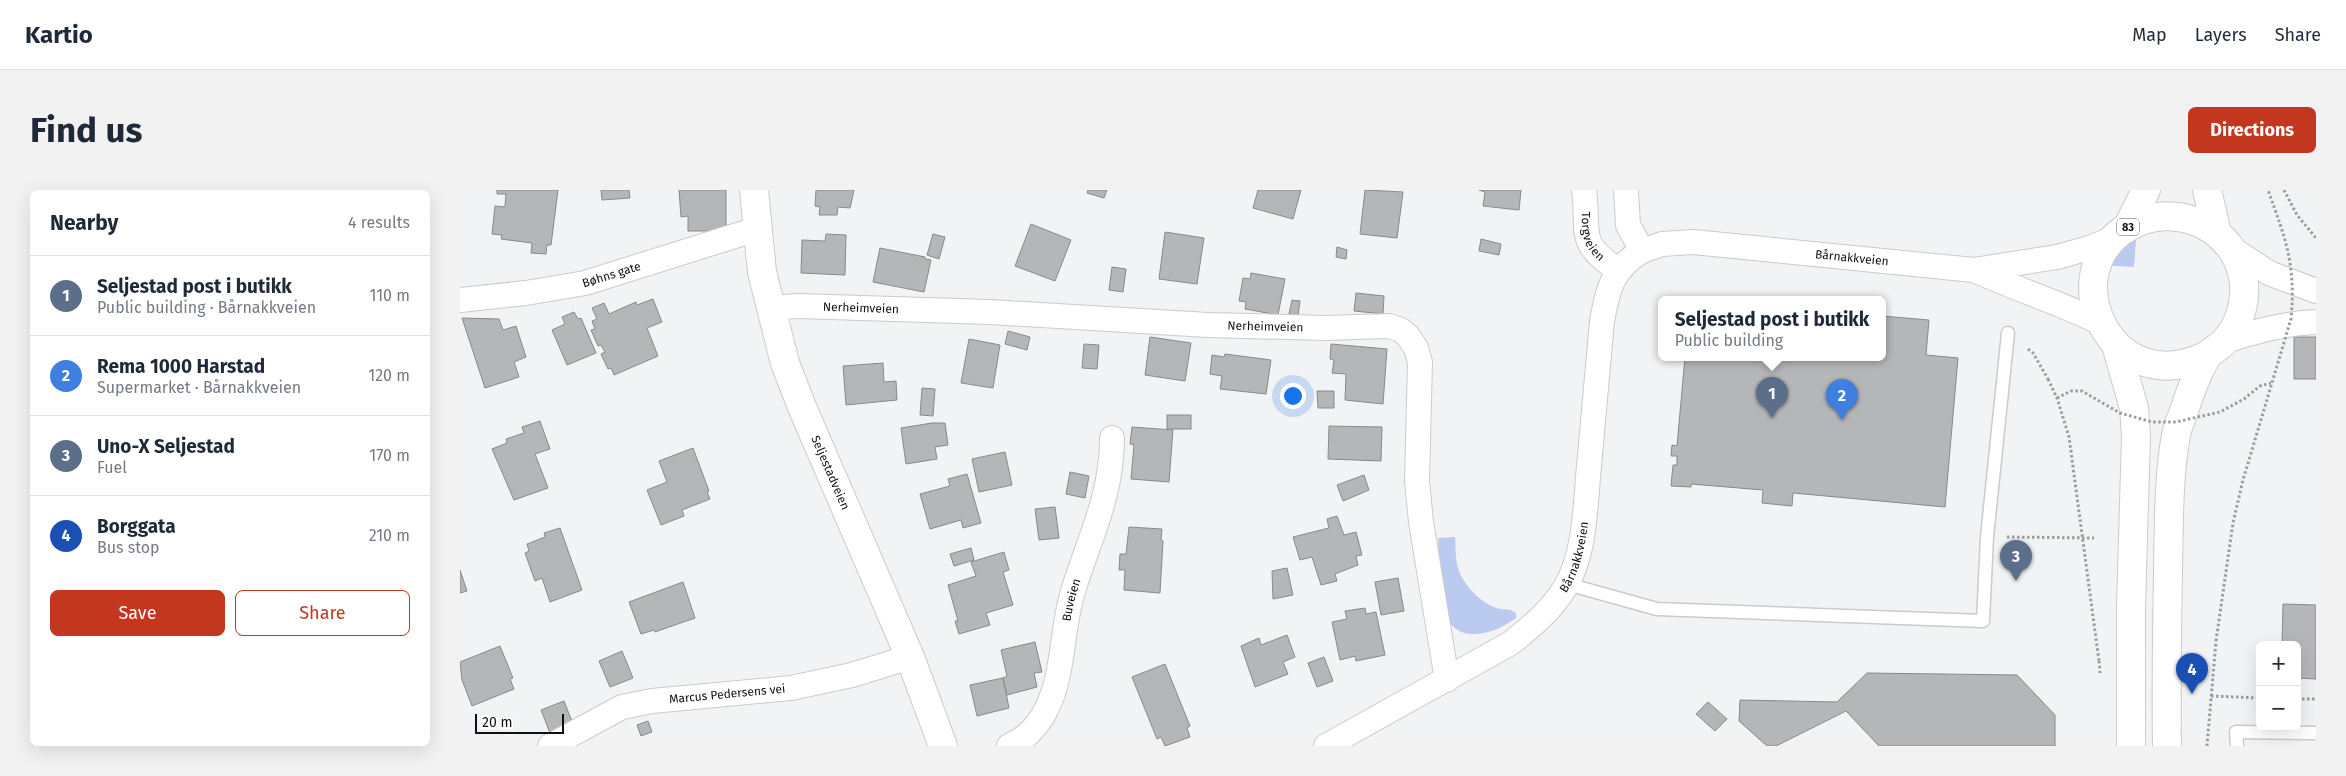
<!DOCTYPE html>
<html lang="en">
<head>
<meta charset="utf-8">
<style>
	body { margin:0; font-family:"Fira Sans",sans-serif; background:#f2f2f3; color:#1f2937 }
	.controls { position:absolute; right:15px; bottom:15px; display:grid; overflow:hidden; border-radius:8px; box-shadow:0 5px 20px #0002 }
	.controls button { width:45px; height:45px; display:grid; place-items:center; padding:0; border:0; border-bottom:1px solid #e0e1e3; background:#fff; color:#1f2937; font:25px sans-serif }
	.scale { position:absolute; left:15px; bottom:12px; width:89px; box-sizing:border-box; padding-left:5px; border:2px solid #0f1010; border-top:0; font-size:14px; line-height:18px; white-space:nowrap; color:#0f1010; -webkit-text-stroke:4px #fff; paint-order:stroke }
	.you { position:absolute; left:832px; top:205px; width:18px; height:18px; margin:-12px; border:4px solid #fff; border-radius:50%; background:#1a73e8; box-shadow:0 0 0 8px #1a73e833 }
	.badge { display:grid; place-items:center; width:32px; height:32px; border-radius:50%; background:#c3371f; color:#fff; font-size:16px; font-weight:700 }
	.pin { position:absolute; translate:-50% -41px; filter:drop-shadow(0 1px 2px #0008) }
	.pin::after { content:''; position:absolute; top:26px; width:18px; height:15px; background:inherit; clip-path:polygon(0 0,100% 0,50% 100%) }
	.popup { position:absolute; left:1198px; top:106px; width:228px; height:65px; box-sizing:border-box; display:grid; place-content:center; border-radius:8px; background:#fff; filter:drop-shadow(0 1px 4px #0005); font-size:16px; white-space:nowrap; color:#747a83 }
	.popup b { font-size:19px; color:#1f2937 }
	.popup::after { content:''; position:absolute; left:50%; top:100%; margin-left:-10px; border:10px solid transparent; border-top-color:#fff }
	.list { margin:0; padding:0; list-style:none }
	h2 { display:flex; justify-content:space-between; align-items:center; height:65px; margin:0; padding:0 20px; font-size:21px }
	h2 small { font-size:16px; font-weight:400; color:#747a83 }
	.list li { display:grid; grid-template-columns:32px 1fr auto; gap:15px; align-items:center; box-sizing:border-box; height:80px; padding:0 20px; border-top:1px solid #e0e1e3 }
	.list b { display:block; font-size:19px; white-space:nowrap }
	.list p { margin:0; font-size:16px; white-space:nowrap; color:#747a83 }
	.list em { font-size:16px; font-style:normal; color:#747a83 }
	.actions { display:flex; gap:10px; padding:15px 20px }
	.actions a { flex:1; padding:11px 0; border:1px solid #c3371f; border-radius:8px; text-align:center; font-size:18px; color:#c3371f }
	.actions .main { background:#c3371f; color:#fff }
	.map { position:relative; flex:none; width:1856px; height:556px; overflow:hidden; border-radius:8px }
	header { display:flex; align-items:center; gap:30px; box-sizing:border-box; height:70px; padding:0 25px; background:#fff; border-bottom:1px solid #e0e1e3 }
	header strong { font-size:24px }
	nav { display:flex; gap:28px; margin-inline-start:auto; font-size:18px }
	.intro { display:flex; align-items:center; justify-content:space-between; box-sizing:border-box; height:120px; padding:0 30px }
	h1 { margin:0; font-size:35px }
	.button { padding:12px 22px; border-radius:8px; background:#c3371f; color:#fff; font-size:18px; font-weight:700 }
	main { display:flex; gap:30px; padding:0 30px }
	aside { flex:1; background:#fff; border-radius:8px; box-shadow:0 5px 20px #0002 }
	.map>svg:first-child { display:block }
</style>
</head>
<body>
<header>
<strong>Kartio</strong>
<nav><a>Map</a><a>Layers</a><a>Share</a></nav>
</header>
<div class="intro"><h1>Find us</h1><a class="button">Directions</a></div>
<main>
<aside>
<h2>Nearby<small>4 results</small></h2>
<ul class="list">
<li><span class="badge" style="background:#5c6f8a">1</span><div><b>Seljestad post i butikk</b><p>Public building · Bårnakkveien</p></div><em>110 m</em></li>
<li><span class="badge" style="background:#3f7fe0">2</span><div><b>Rema 1000 Harstad</b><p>Supermarket · Bårnakkveien</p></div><em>120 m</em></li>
<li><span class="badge" style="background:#5c6f8a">3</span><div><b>Uno-X Seljestad</b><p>Fuel</p></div><em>170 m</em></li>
<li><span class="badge" style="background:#1a4fb4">4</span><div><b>Borggata</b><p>Bus stop</p></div><em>210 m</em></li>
</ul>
<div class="actions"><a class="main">Save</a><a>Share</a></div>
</aside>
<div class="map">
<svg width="1856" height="556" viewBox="0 0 1856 556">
	<rect width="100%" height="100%" fill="#f2f3f4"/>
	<g fill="#bbcaef">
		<polygon points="1677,37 1674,77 1638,75"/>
		<path d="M995,347c1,9 0,21 3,31 4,15 22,34 36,39 8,4 15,0 22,6v5c-20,15 -57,28 -70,-2 -7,-14 -7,-61 -8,-78z"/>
	</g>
	<g fill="#b5b6b7" stroke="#88898a">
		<polygon points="37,0 98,0 91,55 87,55 86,64 71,63 72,53 41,49 42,45 32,44 35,16 45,17 46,4 37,4"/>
		<polygon points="141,0 169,0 170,8 142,10"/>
		<polygon points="219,0 266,0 266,41 228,41 228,26 221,27"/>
		<polygon points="356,0 394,0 390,18 378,17 377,25 359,25 360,17 355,16"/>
		<polygon points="628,0 647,0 644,8 627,3"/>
		<polygon points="798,0 841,0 833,29 793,18"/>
		<polygon points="905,0 943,2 937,48 900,44"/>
		<polygon points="1019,0 1061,0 1059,20 1023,16 1025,2"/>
		<polygon points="571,34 611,50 595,91 555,76"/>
		<polygon points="705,42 744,48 737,94 699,89"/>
		<polygon points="366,44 386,45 385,85 341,83 342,50 365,51"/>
		<polygon points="473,44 485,47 479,69 467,65"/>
		<polygon points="1021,49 1041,54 1039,65 1019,61"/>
		<polygon points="877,57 887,60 886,69 876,67"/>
		<polygon points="420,58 465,67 465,69 471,70 464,102 413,92"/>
		<polygon points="652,77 666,79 663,102 649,100"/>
		<polygon points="791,83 825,89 818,125 785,119 786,112 779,111 783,88 790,89"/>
		<polygon points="896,103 924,106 923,124 894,121"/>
		<polygon points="193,109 202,132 187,138 198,166 154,185 151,178 148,179 141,164 145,162 141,155 138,156 131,140 135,139 132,131 137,129 132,118 144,113 149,124 176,112 177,115"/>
		<polygon points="832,110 840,111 838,126 829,124"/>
		<polygon points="114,122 118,129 121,128 136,163 107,175 92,140 105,134 102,127"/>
		<polygon points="1422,126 1469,130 1466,165 1498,168 1485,317 1333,303 1332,316 1302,313 1303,300 1231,294 1231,297 1211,296 1213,275 1217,275 1217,266 1211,266 1212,255 1217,256 1225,167 1422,167"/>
		<polygon points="2,128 39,129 43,140 56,136 66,167 54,172 59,187 25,198"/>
		<polygon points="548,141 570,147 567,160 545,154"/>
		<polygon points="690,147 731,153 725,191 685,185"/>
		<rect x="1834" y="147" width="22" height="42"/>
		<polygon points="509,149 540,155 533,198 501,193"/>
		<polygon points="624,154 639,155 637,179 622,178"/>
		<polygon points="871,154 927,159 923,214 885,210 886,184 872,183 874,170 870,169"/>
		<polygon points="765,164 811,170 806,204 760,199 762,186 750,184 752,165 764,167"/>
		<polygon points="423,173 424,192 436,191 437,210 386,215 383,176"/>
		<polygon points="462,198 475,199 473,226 460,225"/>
		<polygon points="857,201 874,201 874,218 858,218"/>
		<rect x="707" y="225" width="24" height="14"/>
		<polygon points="80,231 90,259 75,264 88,298 54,310 32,259 47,253 46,249 64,243 62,237"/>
		<polygon points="472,233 485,233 488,255 475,257 477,269 446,274 441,238"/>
		<polygon points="869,236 922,237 921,271 868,269"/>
		<polygon points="672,237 713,240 709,292 671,289 674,255 670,254"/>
		<polygon points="233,258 249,301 247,302 250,309 222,320 224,326 201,335 187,300 207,292 199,271"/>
		<polygon points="545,262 552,295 519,302 512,269"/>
		<polygon points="610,282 629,286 625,308 606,304"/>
		<polygon points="507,284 521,333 503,338 501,330 470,339 460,304 490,296 488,289"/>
		<polygon points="904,285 909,300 883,311 877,295"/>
		<polygon points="595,317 599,348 579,350 575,319"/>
		<polygon points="877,326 884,345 896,342 902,365 896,366 898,375 875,384 877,391 861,395 852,367 840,370 833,347 869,338 867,329"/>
		<polygon points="669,337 702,339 701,350 703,351 700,403 664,400 665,380 659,380 660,364 666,364"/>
		<polygon points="100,338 122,400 90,412 82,388 75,391 65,363 69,361 67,354 85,347 84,343"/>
		<polygon points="511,358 514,370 494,376 490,364"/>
		<polygon points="544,362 549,380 543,382 553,415 526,423 530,435 499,444 495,431 498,431 488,395 516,386 511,372"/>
		<polygon points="827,378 833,405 813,409 812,381"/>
		<polygon points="0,380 7,401 0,403"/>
		<polygon points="938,388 944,421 921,425 915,392"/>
		<polygon points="223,392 235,428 195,442 194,440 181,444 169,412"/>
		<polygon points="1823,414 1856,415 1856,489 1837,488 1837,455 1822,455"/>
		<polygon points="905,418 906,424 916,422 925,465 896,471 895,466 880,470 872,432 887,429 885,421"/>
		<polygon points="827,445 835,467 823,472 828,484 795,497 781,456 799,448 801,455"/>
		<polygon points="575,452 582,482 574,483 577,497 547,505 543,488 547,486 541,460"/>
		<polygon points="40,456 53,488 50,489 54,499 12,516 2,490 0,472"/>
		<polygon points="162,461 173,488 150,497 139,471"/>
		<polygon points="864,467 873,491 857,497 848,473"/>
		<polygon points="705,474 730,536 727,538 730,547 705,556 701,547 697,549 672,487"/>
		<polygon points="1407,483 1557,485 1595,525 1595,556 1419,556 1386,521 1316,556 1307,556 1279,531 1280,510 1377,512"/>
		<polygon points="543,488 549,518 517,526 510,495"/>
		<polygon points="104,511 113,534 90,543 81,520"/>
		<polygon points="1248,512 1267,529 1255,541 1236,524"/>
		<polygon points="188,531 192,542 181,546 177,535"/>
	</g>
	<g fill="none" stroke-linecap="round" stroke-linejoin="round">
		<defs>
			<g id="lane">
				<polyline points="1107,394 1197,419 1523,431 1527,347 1548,143"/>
				<polyline points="1777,556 1776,542 1856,543"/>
			</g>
			<g id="street">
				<path id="s1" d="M1124,0c6,43 -9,52 34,80"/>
				<polyline points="1771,58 1809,83 1856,101"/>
				<path id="s2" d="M1182,61l20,-7 31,-2 281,28 83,-13 32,-9 28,-11"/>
				<path d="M1514,80c42,19 86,33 127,53"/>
				<path id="s3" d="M0,110l66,-7 59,-10 172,-54"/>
				<path id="s4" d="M310,118l28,-2 192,6 218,13 118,3 63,-2 12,4 7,6 8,12 4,14 -3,119 4,41 26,158"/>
				<path d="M1765,151c30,-9 59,-18 91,-19"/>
				<path id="s5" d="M90,556l72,-39 30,-6 139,-13 61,-13 58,-18"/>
				<path id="s6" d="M549,556c16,-7 29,-20 37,-36 19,-37 15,-83 28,-122 16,-51 38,-93 38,-150"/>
				<path id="s7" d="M866,556l185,-103c21,-17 41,-33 55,-57 20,-35 19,-81 23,-120 4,-48 9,-96 13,-145 6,-32 10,-52 40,-70l-14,-26 -2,-35"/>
			</g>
			<g id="secondary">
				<path id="s8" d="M294,0l8,82 23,91 17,44 108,250 33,89"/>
			</g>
			<g id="highway">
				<polyline points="1747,0 1757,43"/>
				<polyline points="1667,38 1686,0"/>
				<polyline points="1656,155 1674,218 1676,246 1671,417 1671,556"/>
				<path d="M1707,556c-1,-58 0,-117 1,-175 1,-45 0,-91 8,-136 2,-11 8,-22 11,-33 4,-12 14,-38 22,-48 4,-4 10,-7 14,-11 15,-15 23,-38 21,-60 -6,-55 -69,-84 -116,-56 -78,47 -14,178 81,127"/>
			</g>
		</defs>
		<use href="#lane" stroke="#cbcbcc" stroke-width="15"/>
		<use href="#street" stroke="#cbcbcc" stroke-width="26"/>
		<use href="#secondary" stroke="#cbcbcc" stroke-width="30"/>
		<use href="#highway" stroke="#cbcbcc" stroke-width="30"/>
		<g stroke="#9c9d9d" stroke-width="3" stroke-dasharray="2.5 2.5" stroke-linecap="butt">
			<polyline points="1824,0 1837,25 1856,48"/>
			<polyline points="1568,159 1573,163 1588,189"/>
			<polyline points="1547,347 1634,348"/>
			<polyline points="1639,471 1640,483"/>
			<polyline points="1751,506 1800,508"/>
			<polyline points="1837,509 1856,509"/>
			<polyline points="1747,556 1756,451"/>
		</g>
		<use href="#lane" stroke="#fff" stroke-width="12"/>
		<use href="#street" stroke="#fff" stroke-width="24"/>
		<use href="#secondary" stroke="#fff" stroke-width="28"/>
		<use href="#highway" stroke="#fff" stroke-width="28"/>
		<g stroke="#9c9d9d" stroke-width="3" stroke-dasharray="2.5 2.5" stroke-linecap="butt">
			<polyline points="1588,189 1597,208 1609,247 1639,471"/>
			<polyline points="1597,208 1611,201 1622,201 1660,223 1692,232 1716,232 1760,222 1784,209 1800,196 1811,193"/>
			<path d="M1756,451l17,-118 10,-43 48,-161c5,-54 -5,-79 -23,-129"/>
		</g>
	</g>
	<g text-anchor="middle" stroke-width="4" stroke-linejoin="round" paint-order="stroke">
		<rect fill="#fff" stroke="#575858" stroke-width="1" x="1657" y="28.5" width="22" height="17" rx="4"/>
		<g font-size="11" font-weight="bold" fill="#0f1010">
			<text x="1668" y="41">83</text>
		</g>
		<g font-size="12" fill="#0f1010" stroke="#fff">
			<text dy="4" stroke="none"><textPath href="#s1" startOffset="48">Torgveien</textPath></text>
			<text dy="4" stroke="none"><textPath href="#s2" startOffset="212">Bårnakkveien</textPath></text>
			<text dy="4" stroke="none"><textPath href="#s3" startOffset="154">Bøhns gate</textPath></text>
			<text dy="4" stroke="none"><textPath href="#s4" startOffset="91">Nerheimveien</textPath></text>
			<text dy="4" stroke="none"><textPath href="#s4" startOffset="496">Nerheimveien</textPath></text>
			<text dy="4" stroke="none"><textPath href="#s8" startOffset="295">Seljestadveien</textPath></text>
			<text dy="4" stroke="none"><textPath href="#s7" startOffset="322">Bårnakkveien</textPath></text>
			<text dy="4" stroke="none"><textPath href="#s6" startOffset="166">Buveien</textPath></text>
			<text dy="4" stroke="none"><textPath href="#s5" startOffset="188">Marcus Pedersens vei</textPath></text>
		</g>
	</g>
</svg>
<div class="controls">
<button>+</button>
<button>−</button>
</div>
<div class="scale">20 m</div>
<div class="you"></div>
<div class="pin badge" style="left:1312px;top:228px;background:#5c6f8a">1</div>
<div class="popup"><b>Seljestad post i butikk</b>Public building</div>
<div class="pin badge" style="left:1382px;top:230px;background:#3f7fe0">2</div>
<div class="pin badge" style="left:1556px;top:391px;background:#5c6f8a">3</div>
<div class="pin badge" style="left:1732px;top:504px;background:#1a4fb4">4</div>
</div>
</main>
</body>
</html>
